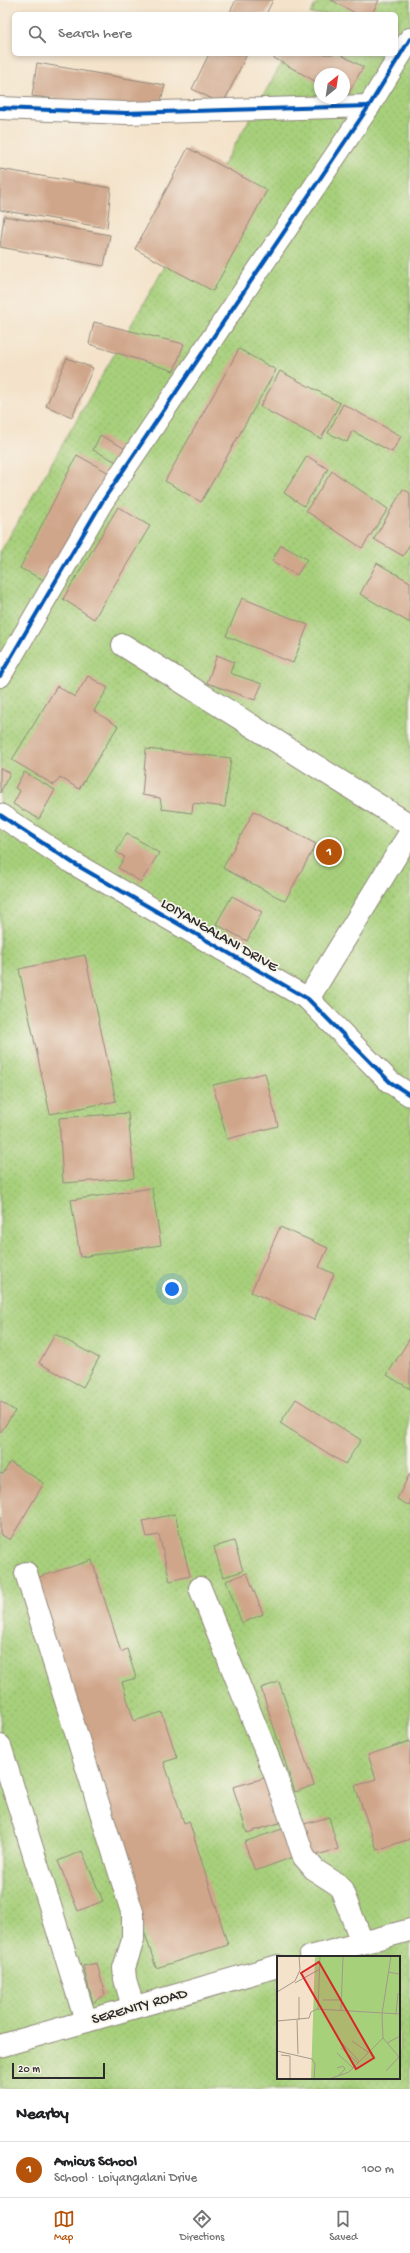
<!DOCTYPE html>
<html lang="en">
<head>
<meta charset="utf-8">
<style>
	body { margin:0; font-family:"Gochi Hand",sans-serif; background:#f6f6f6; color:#202124 }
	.compass { position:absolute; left:314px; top:68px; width:36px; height:36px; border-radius:50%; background:#fff; box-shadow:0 2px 6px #0003; rotate:30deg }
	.scale { position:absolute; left:12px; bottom:10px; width:93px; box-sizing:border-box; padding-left:4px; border:2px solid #2b2b2b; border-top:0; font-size:11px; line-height:14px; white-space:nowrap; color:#2b2b2b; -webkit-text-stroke:3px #f7f3e8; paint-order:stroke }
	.you { position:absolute; left:172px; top:1289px; width:14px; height:14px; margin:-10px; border:3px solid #fff; border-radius:50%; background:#1a73e8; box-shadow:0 0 0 6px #1a73e833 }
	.badge { display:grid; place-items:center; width:26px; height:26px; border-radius:50%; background:#b45309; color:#fff; font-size:13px; font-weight:700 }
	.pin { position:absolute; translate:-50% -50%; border:2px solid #fff; box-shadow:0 1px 4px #0006 }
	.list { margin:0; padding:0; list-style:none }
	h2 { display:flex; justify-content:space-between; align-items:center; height:52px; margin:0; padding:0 16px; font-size:17px }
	h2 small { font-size:13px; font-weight:400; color:#757577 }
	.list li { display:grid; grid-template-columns:26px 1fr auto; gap:12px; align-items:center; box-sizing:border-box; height:56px; padding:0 16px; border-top:1px solid #e0e0e0 }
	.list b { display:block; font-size:15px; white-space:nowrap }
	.list p { margin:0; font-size:13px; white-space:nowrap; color:#757577 }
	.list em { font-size:13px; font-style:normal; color:#757577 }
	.icon { flex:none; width:22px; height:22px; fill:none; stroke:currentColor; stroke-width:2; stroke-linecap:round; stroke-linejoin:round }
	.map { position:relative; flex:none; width:410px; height:2089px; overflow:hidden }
	.search { position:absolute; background:#fff; box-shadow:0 2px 6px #0003; left:12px; right:12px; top:12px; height:44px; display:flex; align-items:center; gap:10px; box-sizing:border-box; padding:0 14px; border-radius:6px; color:#757577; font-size:15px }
	.sheet { height:108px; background:#fff }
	nav { display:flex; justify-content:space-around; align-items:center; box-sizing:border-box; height:56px; border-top:1px solid #e0e0e0; background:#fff; font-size:11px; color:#757577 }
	nav a { display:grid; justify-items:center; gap:2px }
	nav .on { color:#b45309 }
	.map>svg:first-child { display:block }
</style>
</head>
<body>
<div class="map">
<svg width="410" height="2089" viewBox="0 0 410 2089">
	<defs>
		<pattern id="garden-dots" width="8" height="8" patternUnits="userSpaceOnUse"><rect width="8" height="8" fill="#a7d07b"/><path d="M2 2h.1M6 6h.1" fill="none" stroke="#90b36a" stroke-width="1.8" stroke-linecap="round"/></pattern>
	</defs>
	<rect width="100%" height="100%" fill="#f7f3e8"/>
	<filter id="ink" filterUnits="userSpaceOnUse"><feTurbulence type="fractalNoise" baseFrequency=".025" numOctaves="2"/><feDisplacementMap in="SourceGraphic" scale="8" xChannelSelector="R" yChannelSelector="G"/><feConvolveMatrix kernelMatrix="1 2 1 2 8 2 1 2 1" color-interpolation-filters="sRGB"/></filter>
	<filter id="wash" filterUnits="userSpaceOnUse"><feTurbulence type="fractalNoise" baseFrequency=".012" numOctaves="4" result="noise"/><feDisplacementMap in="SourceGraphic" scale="16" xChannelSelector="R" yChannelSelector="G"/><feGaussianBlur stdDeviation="0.9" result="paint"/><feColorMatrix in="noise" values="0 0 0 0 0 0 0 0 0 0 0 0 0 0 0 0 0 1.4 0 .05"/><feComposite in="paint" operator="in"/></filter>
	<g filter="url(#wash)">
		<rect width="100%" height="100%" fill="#f4e3ca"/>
		<path fill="url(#garden-dots)" stroke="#697e53" fill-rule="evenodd" d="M318,0h92v2089h-410v-1536l287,-499h109v-40h-86zM320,74h24v24h-24zM278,1957h121v121h-121z"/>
		<g id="blocks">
			<g fill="#d0a68a">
				<polygon points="236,0 273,0 266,14 229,14"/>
				<polygon points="331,0 379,0 372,14 357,14"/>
				<polygon points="209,54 247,54 223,104 192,89"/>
				<polygon points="267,54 340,54 363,67 346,98 344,74 320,74 320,84"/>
				<polygon points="37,63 165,85 158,112 32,96"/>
				<polygon points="188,148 267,190 213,291 135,249"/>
				<polygon points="0,169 111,188 107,228 0,210"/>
				<polygon points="4,216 110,235 104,266 0,247"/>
				<polygon points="94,322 184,344 174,371 89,344"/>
				<polygon points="239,349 276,370 201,502 165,481"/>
				<polygon points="67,358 93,368 72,417 46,406"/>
				<polygon points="280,371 340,403 321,439 260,407"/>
				<polygon points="343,404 401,436 392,452 352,431 347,442 328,433"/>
				<polygon points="100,435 124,448 117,462 93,450"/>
				<polygon points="77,455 111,474 46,581 20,568"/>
				<polygon points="307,456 328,469 304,506 284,493"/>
				<polygon points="332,471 388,509 362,548 306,511"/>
				<polygon points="403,489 410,493 410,544 403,556 374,539"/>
				<polygon points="118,507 150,526 94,619 63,599"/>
				<polygon points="281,545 307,559 297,575 272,561"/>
				<polygon points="377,563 410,582 410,623 360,594"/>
				<polygon points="242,598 308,625 293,663 226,636"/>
				<polygon points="217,655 234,662 230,673 262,684 255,700 207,683"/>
				<polygon points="88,676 108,688 94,711 118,726 79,789 60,777 54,785 12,760 57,686 75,697"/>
				<polygon points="146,749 231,758 225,807 193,803 192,813 162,809 160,798 142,795"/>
				<polygon points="0,768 10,773 0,793"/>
				<polygon points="24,772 55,790 39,819 13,804 20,791 15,788"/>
				<polygon points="254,811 316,844 285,901 223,868"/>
				<polygon points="127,833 159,853 141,882 118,868 125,857 116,852"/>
				<polygon points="232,896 262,912 247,941 216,924"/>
				<polygon points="85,955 116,1101 50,1114 19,969"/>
				<polygon points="265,1073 278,1126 227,1139 213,1085"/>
				<polygon points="128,1113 134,1178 63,1183 59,1118"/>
				<polygon points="152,1188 161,1245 80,1257 71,1200"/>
				<polygon points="280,1227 328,1248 319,1267 334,1274 314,1320 251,1292"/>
				<polygon points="55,1334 99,1358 83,1387 39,1363"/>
				<polygon points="410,1338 410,1389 387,1375"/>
				<polygon points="296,1399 361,1440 345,1464 280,1423"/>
				<polygon points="0,1401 15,1411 0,1433"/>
				<polygon points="10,1462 44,1483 10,1540 0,1534 0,1473 3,1474"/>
				<polygon points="410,1473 410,1506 397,1499"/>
				<polygon points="175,1514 190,1576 170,1581 159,1535 147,1537 143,1521"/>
				<polygon points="234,1541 243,1571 223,1577 214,1547"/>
				<polygon points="92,1560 121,1652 127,1649 136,1678 122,1682 134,1721 162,1712 177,1758 164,1762 184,1823 189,1821 228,1945 156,1968 33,1579"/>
				<polygon points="247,1573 263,1614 242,1623 226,1581"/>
				<polygon points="279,1682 314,1785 295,1792 261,1688"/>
				<polygon points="410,1741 410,1839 377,1850 355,1786 376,1779 368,1755"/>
				<polygon points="268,1777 282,1822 247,1833 233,1787"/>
				<polygon points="329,1817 338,1849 310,1857 301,1825"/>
				<polygon points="285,1828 296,1856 255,1871 244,1842"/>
				<polygon points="82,1851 103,1901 78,1911 58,1861"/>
				<polygon points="97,1963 105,1995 93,2003 83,1966"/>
			</g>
		</g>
	</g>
	<g filter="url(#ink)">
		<use href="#blocks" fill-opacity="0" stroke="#90877a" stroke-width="1"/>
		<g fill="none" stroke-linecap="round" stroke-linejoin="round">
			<defs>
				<g id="minor">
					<polyline points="0,108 126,113 369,106"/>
					<polyline points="123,645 410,825"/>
					<polyline points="0,676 102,502 369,106 410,39"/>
					<polyline points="0,815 73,863 308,999 390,1082 410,1095"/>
					<polyline points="308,999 410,833"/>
					<polyline points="26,1573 133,1915 133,1940 124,1968 125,1979 133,2007"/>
					<polyline points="200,1588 276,1777 304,1857 315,1870 340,1886 362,1942"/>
					<polyline points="0,1746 86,2021"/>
					<polyline points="310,1957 410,1930"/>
					<polyline points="0,2046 278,1966"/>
				</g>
			</defs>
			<use href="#minor" stroke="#90877a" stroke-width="24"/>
			<use href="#minor" stroke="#fff" stroke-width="22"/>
			<defs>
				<g id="cycleway">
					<polyline points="0,108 126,113 369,106"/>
					<polyline points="0,676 102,502 369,106 410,39"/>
					<polyline points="0,815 73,863 308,999 390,1082 410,1095"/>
				</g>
			</defs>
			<use href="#cycleway" stroke="#f7f3e8" stroke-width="6"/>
			<use href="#cycleway" stroke="#0057b8" stroke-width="4"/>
		</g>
	</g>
	<g text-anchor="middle" stroke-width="3.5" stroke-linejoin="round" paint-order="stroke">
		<g font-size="15" fill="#2b2b2b" stroke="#f7f3e8">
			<text transform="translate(220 934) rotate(30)" y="5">LOIYANGALANI DRIVE</text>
			<text transform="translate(139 2005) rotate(-16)" y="5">SERENITY ROAD</text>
		</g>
	</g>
	<g transform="translate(277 1956)">
		<rect width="123" height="123" fill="#f4e3ca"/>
		<path d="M38,0h85v123h-89z" fill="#a7d07b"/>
		<path fill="none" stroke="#a4998a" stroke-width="1" d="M111,16l12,2M18,27l25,-14M0,36l18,-11 5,-11 -1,-14M22,41v23M46,44h18M41,54l2,-54M64,55l2,-55M119,58l2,-21M20,64l1,34M0,65l32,-3 2,-6 6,-3 83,5M106,82l-1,-24 9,-58M106,82l17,20M75,85l16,11M110,87l13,-7M66,88l16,17M64,92l17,15M0,95l35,8 3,5 -1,15M60,97l16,15M4,99l9,1v23M60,112l6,-2 2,3 -7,7M109,115l13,-14M52,123l20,-7 34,-34"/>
		<path fill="#d62828" fill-opacity="0.15" stroke="#d62828" stroke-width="2" d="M42,6l55,96 -18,11 -55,-96z"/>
		<rect width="123" height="123" fill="none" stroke="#2b2b2b" stroke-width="2"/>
	</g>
</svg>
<svg class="compass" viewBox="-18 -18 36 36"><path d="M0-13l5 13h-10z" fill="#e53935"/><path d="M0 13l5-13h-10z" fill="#757577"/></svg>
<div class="scale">20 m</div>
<div class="you"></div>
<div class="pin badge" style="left:329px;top:852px">1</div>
<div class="search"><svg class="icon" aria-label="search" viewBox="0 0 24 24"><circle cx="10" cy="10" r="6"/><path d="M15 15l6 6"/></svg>Search here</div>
</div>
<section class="sheet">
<h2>Nearby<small></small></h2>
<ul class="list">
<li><span class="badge">1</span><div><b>Amicus School</b><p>School · Loiyangalani Drive</p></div><em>100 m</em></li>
</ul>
</section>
<nav>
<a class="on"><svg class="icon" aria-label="map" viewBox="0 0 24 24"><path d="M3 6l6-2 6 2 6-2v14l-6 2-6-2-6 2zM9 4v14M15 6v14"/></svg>Map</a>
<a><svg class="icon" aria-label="directions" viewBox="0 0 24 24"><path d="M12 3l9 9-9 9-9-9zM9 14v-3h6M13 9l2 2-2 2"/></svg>Directions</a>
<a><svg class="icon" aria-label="saved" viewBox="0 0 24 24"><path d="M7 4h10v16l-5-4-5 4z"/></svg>Saved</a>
</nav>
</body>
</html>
